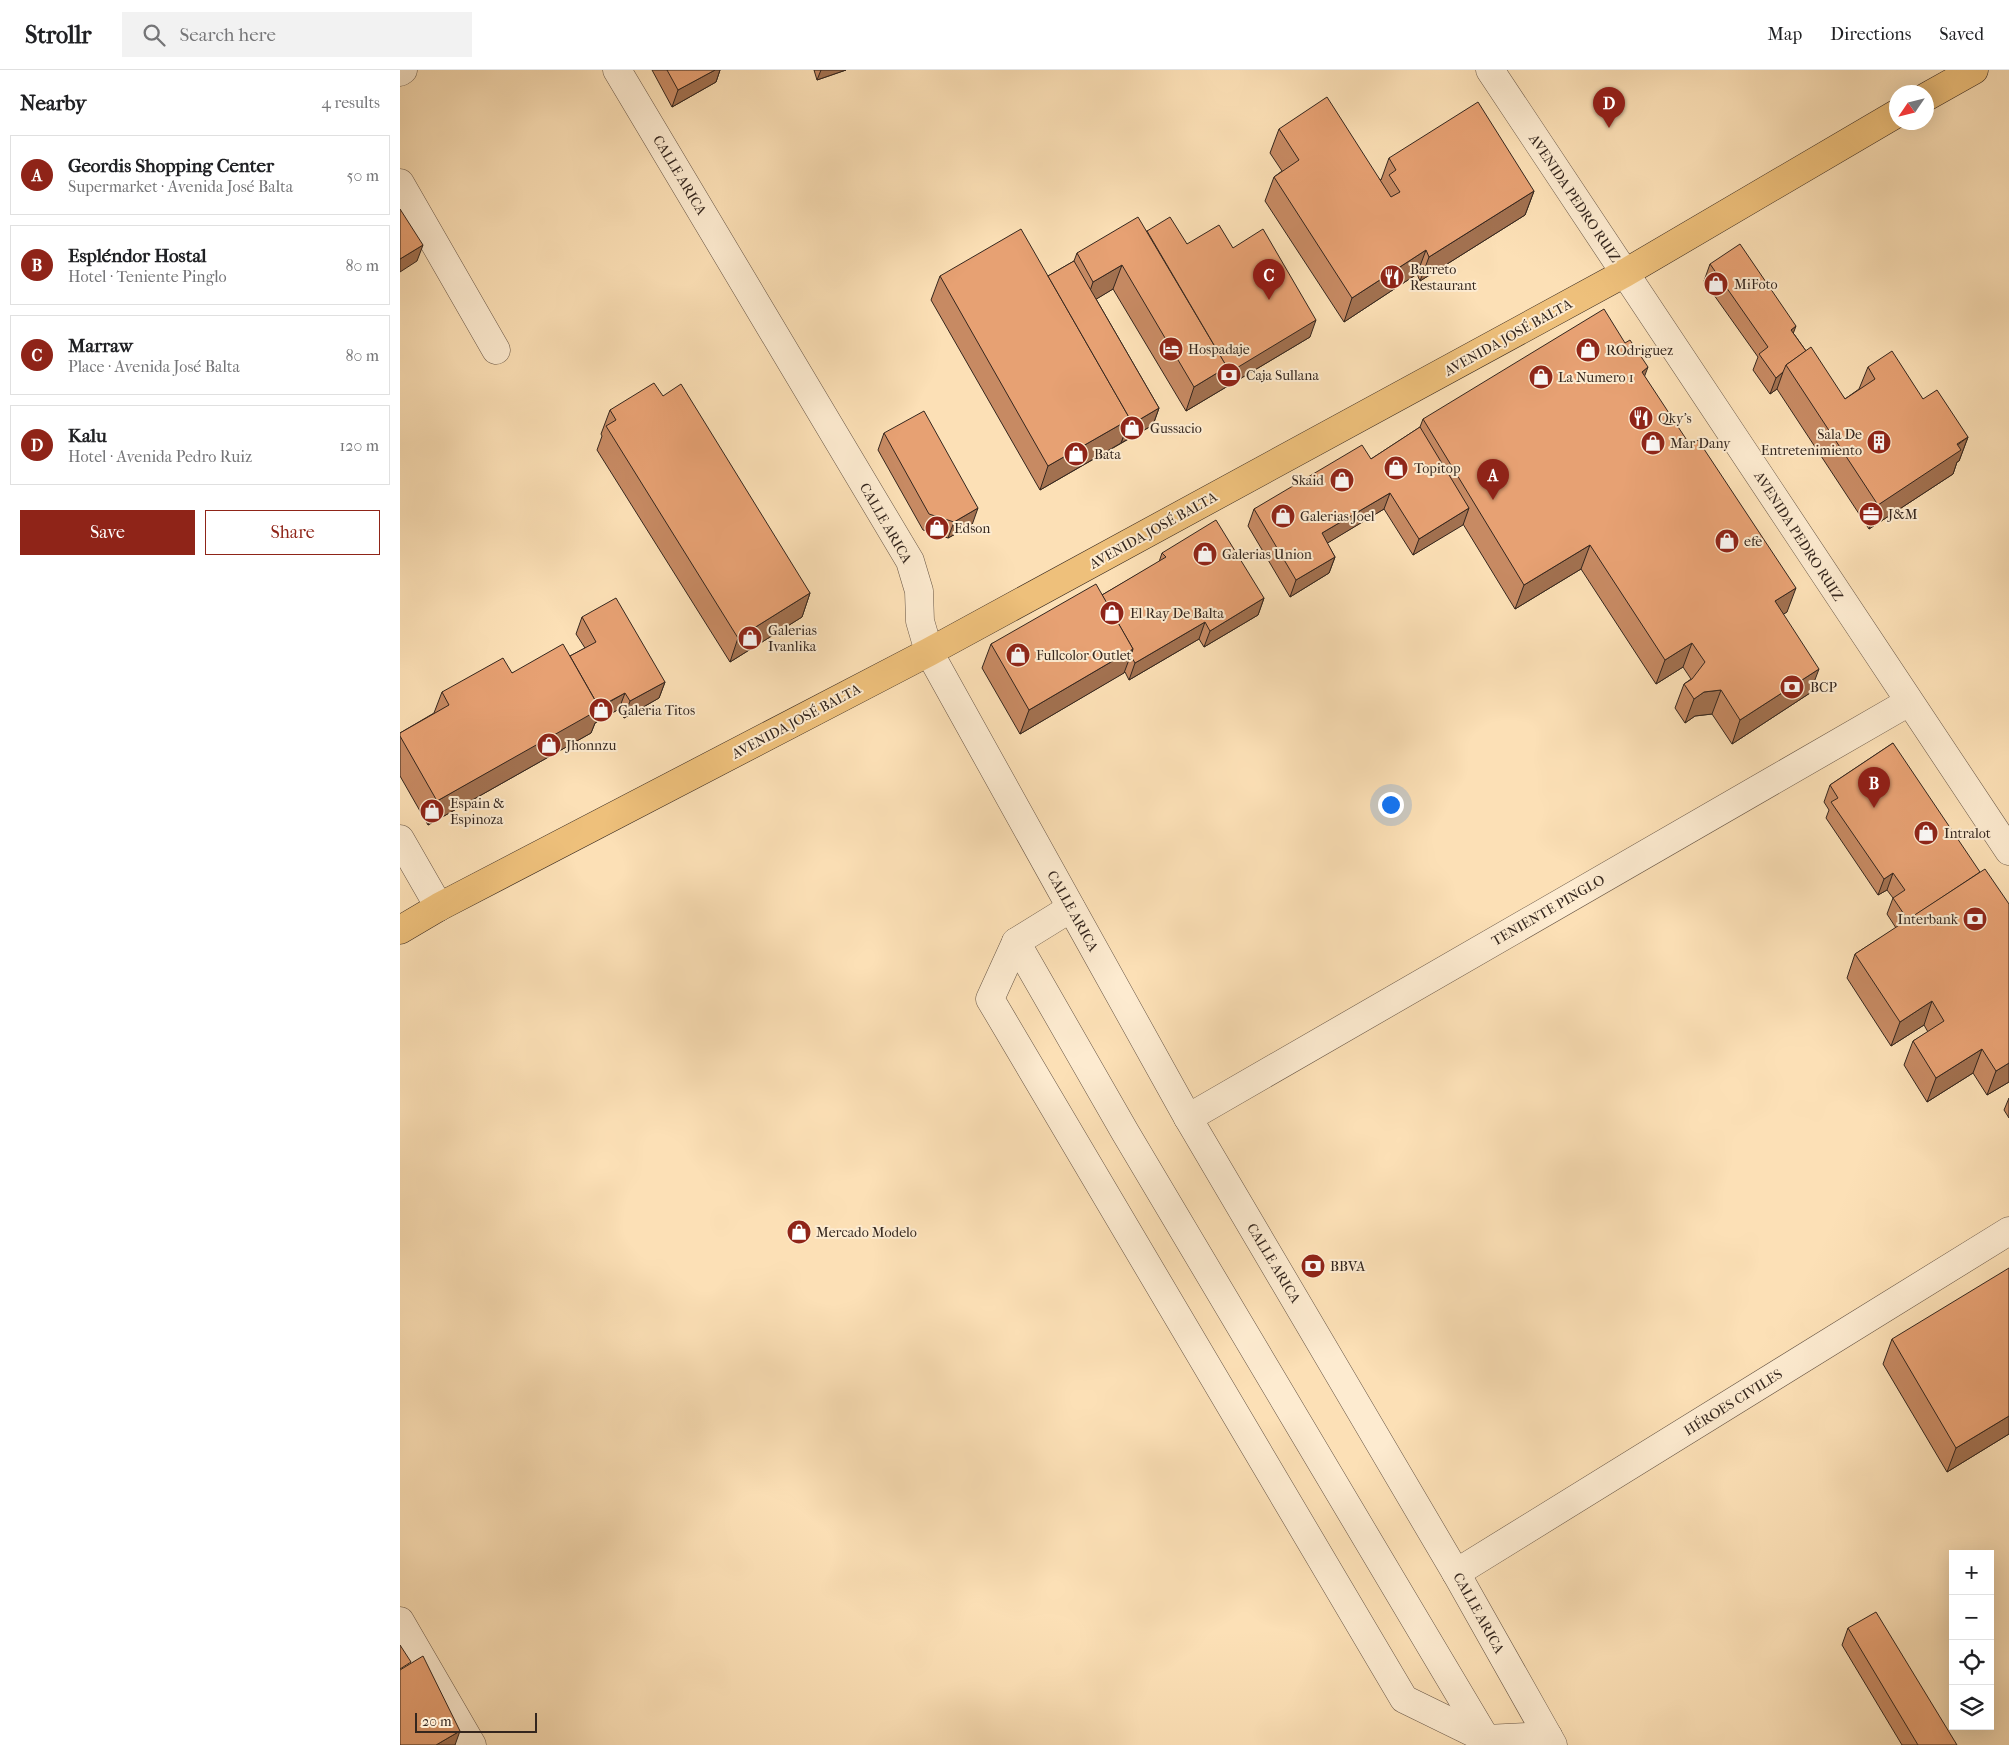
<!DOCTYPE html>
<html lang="en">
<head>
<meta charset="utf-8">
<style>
	body { margin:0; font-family:"IM FELL French Canon",serif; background:#f2f2f2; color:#202124 }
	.controls { position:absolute; right:15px; bottom:15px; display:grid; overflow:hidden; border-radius:0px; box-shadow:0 5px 20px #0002 }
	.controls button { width:45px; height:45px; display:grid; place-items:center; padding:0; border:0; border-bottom:1px solid #e0e0e0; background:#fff; color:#202124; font:25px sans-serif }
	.compass { position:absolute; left:1489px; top:15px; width:45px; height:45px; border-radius:50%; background:#fff; box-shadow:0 5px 20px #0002; rotate:235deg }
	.scale { position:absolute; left:15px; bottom:12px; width:122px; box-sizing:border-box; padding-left:5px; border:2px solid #34261e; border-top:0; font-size:14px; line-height:18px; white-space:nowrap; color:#34261e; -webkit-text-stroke:4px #fdebd0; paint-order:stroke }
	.you { position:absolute; left:990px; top:734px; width:18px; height:18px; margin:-12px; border:4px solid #fff; border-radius:50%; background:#1a73e8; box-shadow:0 0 0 8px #1a73e833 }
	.badge { display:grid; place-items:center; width:32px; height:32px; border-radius:50%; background:#8f2418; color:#fff; font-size:16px; font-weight:700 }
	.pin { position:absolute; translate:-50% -41px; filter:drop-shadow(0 1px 2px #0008) }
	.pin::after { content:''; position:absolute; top:26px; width:18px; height:15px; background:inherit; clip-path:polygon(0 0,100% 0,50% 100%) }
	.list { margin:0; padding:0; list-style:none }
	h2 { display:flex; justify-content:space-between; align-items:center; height:65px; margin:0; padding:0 20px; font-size:21px }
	h2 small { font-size:16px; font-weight:400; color:#757577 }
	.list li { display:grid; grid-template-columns:32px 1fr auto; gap:15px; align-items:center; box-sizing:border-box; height:80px; margin:0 10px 10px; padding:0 10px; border:1px solid #e0e0e0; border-radius:0px }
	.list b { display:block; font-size:19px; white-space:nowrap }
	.list p { margin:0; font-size:16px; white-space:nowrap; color:#757577 }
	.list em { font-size:16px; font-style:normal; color:#757577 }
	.actions { display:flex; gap:10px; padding:15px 20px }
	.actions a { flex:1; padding:11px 0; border:1px solid #8f2418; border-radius:0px; text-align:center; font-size:18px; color:#8f2418 }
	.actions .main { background:#8f2418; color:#fff }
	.icon { flex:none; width:28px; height:28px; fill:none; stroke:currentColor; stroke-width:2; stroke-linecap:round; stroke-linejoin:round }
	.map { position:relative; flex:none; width:1609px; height:1675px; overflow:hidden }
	header { display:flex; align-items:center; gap:30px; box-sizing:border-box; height:70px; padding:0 25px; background:#fff; border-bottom:1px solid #e0e0e0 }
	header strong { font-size:24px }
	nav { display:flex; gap:28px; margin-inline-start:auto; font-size:18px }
	.search { width:350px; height:45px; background:#f2f2f2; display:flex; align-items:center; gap:12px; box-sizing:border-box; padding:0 18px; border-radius:0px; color:#757577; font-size:19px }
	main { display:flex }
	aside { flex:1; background:#fff }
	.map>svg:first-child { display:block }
</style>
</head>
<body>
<header>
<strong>Strollr</strong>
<div class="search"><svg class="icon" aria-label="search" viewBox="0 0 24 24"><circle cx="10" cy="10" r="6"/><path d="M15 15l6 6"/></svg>Search here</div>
<nav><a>Map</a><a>Directions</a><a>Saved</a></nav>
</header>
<main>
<aside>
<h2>Nearby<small>4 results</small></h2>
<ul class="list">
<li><span class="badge">A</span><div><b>Geordis Shopping Center</b><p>Supermarket · Avenida José Balta</p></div><em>50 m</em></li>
<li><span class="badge">B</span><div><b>Espléndor Hostal</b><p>Hotel · Teniente Pinglo</p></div><em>80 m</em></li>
<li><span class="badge">C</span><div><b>Marraw</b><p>Place · Avenida José Balta</p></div><em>80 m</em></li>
<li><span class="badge">D</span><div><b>Kalu</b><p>Hotel · Avenida Pedro Ruiz</p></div><em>120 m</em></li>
</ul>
<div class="actions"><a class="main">Save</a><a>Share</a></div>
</aside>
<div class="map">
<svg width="1609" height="1675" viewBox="0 0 1609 1675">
	<rect width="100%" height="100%" fill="#fce0b6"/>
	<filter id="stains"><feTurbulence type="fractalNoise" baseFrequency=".004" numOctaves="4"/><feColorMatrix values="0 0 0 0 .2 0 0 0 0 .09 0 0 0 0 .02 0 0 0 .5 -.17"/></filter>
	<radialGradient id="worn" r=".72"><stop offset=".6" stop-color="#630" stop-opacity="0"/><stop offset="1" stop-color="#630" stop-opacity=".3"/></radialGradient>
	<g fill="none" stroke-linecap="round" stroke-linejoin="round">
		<defs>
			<g id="minor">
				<polyline points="217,0 510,491 519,521 520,551 529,582 788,1048 1056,1503 1153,1675"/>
				<polyline points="1090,0 1609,781"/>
				<polyline points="0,2 3,0"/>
				<polyline points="0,113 96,280"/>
				<polyline points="0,769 39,837"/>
				<polyline points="671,838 616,872 590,929 1004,1629 1086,1669 1148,1666"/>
				<polyline points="616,872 725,1062 1086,1669"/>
				<polyline points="788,1048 1509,632"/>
				<polyline points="1056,1503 1609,1161"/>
				<polyline points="0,1551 72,1675"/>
			</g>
			<g id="major">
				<polyline points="1526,27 1574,0"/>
				<polyline points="0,860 39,837 529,582 1225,203 1496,44"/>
			</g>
		</defs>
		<use href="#minor" stroke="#665444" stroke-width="29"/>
		<use href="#major" stroke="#34261e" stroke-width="29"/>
		<use href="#minor" stroke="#fdebd0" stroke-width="28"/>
		<use href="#major" stroke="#eec07b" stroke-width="28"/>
	</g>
	<g fill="#c78a63" stroke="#34261e">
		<polygon points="252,0 320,0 316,12 272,37"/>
		<polygon points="414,0 446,0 417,10"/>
		<polygon points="879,59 981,110 989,88 1134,121 1125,145 1020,211 1017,204 944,252 865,131 874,107 882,101 870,83"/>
		<polygon points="747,161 787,174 833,178 910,267 786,341 713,219 696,229 759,338 753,355 640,420 531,230 540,206 648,206 674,191 677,183"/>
		<polygon points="1310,194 1394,264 1406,281 1445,329 1459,319 1468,297 1523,329 1568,367 1559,391 1557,392 1553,404 1469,459 1377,319 1370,324 1353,300 1358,287 1304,211"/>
		<polygon points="1245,307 1387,542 1383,544 1410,623 1332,674 1312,644 1295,646 1285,653 1275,638 1284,614 1291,609 1283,597 1256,614 1181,499 1115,539 1063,454 1013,485 984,439 927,473 935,487 929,503 890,527 848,456 854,439 971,389 1020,357 1023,349"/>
		<polygon points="263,326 410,523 402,547 330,592 197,380 202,366 201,364 210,340"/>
		<polygon points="484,363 572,455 548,468 523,460 478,380"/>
		<polygon points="762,483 864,528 858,545 804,577 799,569 729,610 725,602 620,664 582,598 591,574 702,525 759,492"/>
		<polygon points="182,547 265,612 259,628 224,648 219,639 195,653 191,663 28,755 0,706 0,663 34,643 42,622 112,603 170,586 185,578 176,564"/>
		<polygon points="1493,673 1609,1012 1587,1025 1573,1003 1527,1032 1504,995 1513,971 1528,962 1524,955 1491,976 1447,908 1455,884 1496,858 1487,844 1493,828 1487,820 1478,825 1426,748 1429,740 1424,732 1430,715"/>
		<polygon points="1609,1028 1609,1048 1604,1040"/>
		<polygon points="1492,1269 1609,1364 1547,1402 1483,1294"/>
		<polygon points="1448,1558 1557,1675 1502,1675 1442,1575"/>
	</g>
	<g fill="#a27150" stroke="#34261e">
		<polygon points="315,0 320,0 316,12 272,37 278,20"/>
		<polygon points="421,0 446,0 417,10"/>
		<polygon points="1134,121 1125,145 1020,211 1029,187"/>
		<polygon points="23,175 17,191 0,202 0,189"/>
		<polygon points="1026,180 1017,204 944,252 952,228"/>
		<polygon points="722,195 713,219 685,236 693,212"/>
		<polygon points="916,250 910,267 786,341 794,317 827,297"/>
		<polygon points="1396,256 1390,272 1391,260"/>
		<polygon points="1248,297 1239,321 1242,302"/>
		<polygon points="1383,302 1377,319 1370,324 1376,308"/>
		<polygon points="759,338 753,355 721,373 727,357"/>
		<polygon points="730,349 721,373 640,420 648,396"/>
		<polygon points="1568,367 1559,391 1557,392 1553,404 1469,459 1478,435"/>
		<polygon points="990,423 984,439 916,480 922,463"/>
		<polygon points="578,438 572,455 548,468 554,452"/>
		<polygon points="1069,438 1063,455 1013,485 1019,469"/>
		<polygon points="1190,475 1181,499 1115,539 1124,515"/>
		<polygon points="935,487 929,503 890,527 896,510"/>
		<polygon points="1396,518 1387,542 1366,555 1375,531"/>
		<polygon points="410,523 402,547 330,592 338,568"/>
		<polygon points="864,528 858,545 804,577 810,561"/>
		<polygon points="805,552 799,569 729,610 735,593"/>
		<polygon points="1292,573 1283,597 1256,614 1265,590"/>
		<polygon points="733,579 724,603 620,664 629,640"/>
		<polygon points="1419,599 1410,623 1332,674 1340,650"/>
		<polygon points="265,612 259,628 224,648 230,631"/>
		<polygon points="1321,620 1312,644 1295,646 1285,653 1294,629 1304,622"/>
		<polygon points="225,623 219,639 195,653 191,663 28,755 37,731"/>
		<polygon points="1493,803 1487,820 1478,825 1484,809"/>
		<polygon points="1532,931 1524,955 1491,976 1500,952"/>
		<polygon points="1582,979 1573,1003 1527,1032 1536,1008"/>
		<polygon points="1609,993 1609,1012 1587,1025 1596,1001"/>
		<polygon points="1609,1346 1609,1364 1547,1402 1556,1378"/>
		<polygon points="60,1661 55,1675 36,1675"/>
	</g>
	<g fill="#e7a173" stroke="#34261e">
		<polygon points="267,0 315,0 278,20"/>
		<polygon points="927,27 991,127 1000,122 989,105 996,100 989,88 1078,32 1134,121 1029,187 1026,180 952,228 874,107 899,90 879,59"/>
		<polygon points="0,139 23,175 0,189"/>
		<polygon points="738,147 827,297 794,317 722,195 693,212 677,183"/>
		<polygon points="770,147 787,174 819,155 833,178 863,159 916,250 825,305 827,297 747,161"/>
		<polygon points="621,159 730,349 648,396 540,206"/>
		<polygon points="1340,174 1396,256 1391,260 1406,281 1386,295 1383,302 1376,308 1359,284 1368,277 1310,194"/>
		<polygon points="674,191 759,338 727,357 730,349 648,206"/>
		<polygon points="1204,239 1225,273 1230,270 1248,297 1242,302 1290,375 1298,370 1396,518 1375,531 1419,599 1340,650 1321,620 1304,622 1294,629 1284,614 1292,609 1305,592 1292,573 1265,590 1190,475 1124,515 1023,349"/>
		<polygon points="1411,277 1445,329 1475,309 1468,297 1492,281 1523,329 1537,320 1568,367 1557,374 1561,380 1478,435 1386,295"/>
		<polygon points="254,313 263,326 281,314 410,523 338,568 206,356 216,350 210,340"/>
		<polygon points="524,341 578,438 554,452 529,444 484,363"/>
		<polygon points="1020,357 1069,438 1019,469 990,423 922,463 935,487 896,510 854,439 962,375 971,389"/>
		<polygon points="816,450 864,528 810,561 805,552 735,593 731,586 733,579 702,525 766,487 762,483"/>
		<polygon points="696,514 733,579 629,640 591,574"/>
		<polygon points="216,528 265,612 230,631 225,623 199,637 170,586 196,572 182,547"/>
		<polygon points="163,574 200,639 37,731 0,666 0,663 49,635 42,622 103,588 112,603"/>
		<polygon points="1493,673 1580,802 1508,850 1493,828 1505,820 1493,803 1484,809 1431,732 1438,728 1430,715"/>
		<polygon points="1585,799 1609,834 1609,993 1596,1001 1582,979 1536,1008 1513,971 1544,951 1532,931 1500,952 1455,884"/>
		<polygon points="1609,1198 1609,1346 1556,1378 1492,1269"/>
		<polygon points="1476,1542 1557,1675 1518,1675 1448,1558"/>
		<polygon points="0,1575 11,1592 0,1599"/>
		<polygon points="23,1586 60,1661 36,1675 0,1675 0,1600"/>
	</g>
	<defs>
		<symbol id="restaurant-disc" viewBox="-11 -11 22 22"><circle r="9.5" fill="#8f2418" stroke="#fdebd0"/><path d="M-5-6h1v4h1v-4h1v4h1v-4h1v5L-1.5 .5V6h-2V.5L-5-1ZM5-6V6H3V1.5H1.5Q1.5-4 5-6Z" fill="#fff"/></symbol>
		<symbol id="shop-disc" viewBox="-11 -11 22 22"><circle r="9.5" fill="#8f2418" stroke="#fdebd0"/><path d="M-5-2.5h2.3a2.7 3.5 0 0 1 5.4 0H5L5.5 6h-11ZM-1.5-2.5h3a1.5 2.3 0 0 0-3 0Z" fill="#fff"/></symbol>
		<symbol id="hotel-disc" viewBox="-11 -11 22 22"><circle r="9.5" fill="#8f2418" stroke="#fdebd0"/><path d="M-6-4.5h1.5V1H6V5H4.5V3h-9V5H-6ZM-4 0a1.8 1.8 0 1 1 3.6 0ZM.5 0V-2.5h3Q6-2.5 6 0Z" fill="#fff"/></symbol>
		<symbol id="bank-disc" viewBox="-11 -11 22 22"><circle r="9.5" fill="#8f2418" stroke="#fdebd0"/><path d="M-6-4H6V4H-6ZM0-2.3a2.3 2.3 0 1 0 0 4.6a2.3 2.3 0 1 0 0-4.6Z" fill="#fff"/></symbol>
		<symbol id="building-disc" viewBox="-11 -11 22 22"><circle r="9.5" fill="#8f2418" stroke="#fdebd0"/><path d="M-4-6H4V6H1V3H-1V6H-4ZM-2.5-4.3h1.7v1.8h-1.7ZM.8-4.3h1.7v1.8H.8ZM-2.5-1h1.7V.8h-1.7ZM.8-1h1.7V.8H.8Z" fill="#fff"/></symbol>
		<symbol id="office-disc" viewBox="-11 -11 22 22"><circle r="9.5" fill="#8f2418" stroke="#fdebd0"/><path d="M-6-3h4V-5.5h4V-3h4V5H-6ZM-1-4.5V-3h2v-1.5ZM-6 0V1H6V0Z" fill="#fff"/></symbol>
	</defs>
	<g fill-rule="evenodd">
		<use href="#restaurant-disc" x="978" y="193" width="28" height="28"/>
		<use href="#shop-disc" x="1302" y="200" width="28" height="28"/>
		<use href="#hotel-disc" x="757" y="265" width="28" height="28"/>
		<use href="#shop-disc" x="1174" y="266" width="28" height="28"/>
		<use href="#bank-disc" x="815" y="291" width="28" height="28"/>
		<use href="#shop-disc" x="1127" y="293" width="28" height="28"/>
		<use href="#restaurant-disc" x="1227" y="334" width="28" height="28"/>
		<use href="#shop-disc" x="718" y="344" width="28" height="28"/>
		<use href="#building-disc" x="1465" y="358" width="28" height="28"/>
		<use href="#shop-disc" x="1239" y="359" width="28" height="28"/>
		<use href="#shop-disc" x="662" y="370" width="28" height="28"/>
		<use href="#shop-disc" x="982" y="384" width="28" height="28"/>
		<use href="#shop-disc" x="928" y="396" width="28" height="28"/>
		<use href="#office-disc" x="1457" y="430" width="28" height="28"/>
		<use href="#shop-disc" x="869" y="432" width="28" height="28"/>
		<use href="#shop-disc" x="523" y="444" width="28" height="28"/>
		<use href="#shop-disc" x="1313" y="457" width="28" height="28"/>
		<use href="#shop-disc" x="791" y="470" width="28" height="28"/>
		<use href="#shop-disc" x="698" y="529" width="28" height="28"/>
		<use href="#shop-disc" x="336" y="554" width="28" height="28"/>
		<use href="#shop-disc" x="604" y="571" width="28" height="28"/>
		<use href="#bank-disc" x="1378" y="603" width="28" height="28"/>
		<use href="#shop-disc" x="187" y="626" width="28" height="28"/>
		<use href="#shop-disc" x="135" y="661" width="28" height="28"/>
		<use href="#shop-disc" x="18" y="727" width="28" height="28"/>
		<use href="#shop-disc" x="1512" y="749" width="28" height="28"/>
		<use href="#bank-disc" x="1561" y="835" width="28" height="28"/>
		<use href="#shop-disc" x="385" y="1148" width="28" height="28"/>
		<use href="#bank-disc" x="899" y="1182" width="28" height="28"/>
	</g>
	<g text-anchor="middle" stroke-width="4" stroke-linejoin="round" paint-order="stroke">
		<g font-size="14" fill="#34261e" stroke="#fdebd0">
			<text transform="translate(280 105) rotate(59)" y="5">CALLE ARICA</text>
			<text transform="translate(1175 128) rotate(56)" y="5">AVENIDA PEDRO RUIZ</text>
			<text transform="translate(1108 267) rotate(-29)" y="5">AVENIDA JOSÉ BALTA</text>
			<text transform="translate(486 453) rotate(60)" y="5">CALLE ARICA</text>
			<text transform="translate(753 460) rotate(-29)" y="5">AVENIDA JOSÉ BALTA</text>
			<text transform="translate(1399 466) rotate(57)" y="5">AVENIDA PEDRO RUIZ</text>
			<text transform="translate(396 651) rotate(-28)" y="5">AVENIDA JOSÉ BALTA</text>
			<text transform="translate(1148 840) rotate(-30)" y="5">TENIENTE PINGLO</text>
			<text transform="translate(673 841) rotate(61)" y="5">CALLE ARICA</text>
			<text transform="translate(874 1193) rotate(59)" y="5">CALLE ARICA</text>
			<text transform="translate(1333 1332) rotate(-32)" y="5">HÉROES CIVILES</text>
			<text transform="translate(1079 1543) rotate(61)" y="5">CALLE ARICA</text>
		</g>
		<g font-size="14" fill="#34261e" stroke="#fdebd0" text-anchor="start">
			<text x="1010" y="204">Barreto<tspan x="1010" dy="16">Restaurant</tspan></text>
			<text x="1334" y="219">MiFoto</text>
			<text x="788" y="284">Hospadaje</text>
			<text x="1206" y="285">ROdriguez</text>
			<text x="846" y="310">Caja Sullana</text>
			<text x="1158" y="312">La Numero 1</text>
			<text x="1258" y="353">Qky's</text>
			<text x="750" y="363">Gussacio</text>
			<text x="1462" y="369" text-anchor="end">Sala De<tspan x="1462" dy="16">Entretenimiento</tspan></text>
			<text x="1270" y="378">Mar Dany</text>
			<text x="694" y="389">Bata</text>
			<text x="1014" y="403">Topitop</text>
			<text x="924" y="415" text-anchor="end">Skaid</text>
			<text x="1488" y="449">J&amp;M</text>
			<text x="900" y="451">Galerias Joel</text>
			<text x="554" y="463">Edson</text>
			<text x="1344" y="476">efe</text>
			<text x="822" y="489">Galerias Union</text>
			<text x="730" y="548">El Ray De Balta</text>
			<text x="368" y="565">Galerias<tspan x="368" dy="16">Ivanlika</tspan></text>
			<text x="636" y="590">Fullcolor Outlet</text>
			<text x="1410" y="622">BCP</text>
			<text x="218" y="645">Galeria Titos</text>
			<text x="166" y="680">Jhonnzu</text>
			<text x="50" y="738">Espain &amp;<tspan x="50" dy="16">Espinoza</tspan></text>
			<text x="1544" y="768">Intralot</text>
			<text x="1558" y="854" text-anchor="end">Interbank</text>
			<text x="416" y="1167">Mercado Modelo</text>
			<text x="930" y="1201">BBVA</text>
		</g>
	</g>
	<rect width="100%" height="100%" filter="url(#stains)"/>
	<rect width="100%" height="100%" fill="url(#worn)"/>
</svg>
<div class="controls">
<button>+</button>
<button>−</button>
<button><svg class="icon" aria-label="locate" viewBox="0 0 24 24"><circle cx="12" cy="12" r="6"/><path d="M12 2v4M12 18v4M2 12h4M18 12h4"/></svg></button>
<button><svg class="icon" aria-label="layers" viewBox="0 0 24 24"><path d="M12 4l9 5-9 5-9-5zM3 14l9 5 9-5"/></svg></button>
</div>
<svg class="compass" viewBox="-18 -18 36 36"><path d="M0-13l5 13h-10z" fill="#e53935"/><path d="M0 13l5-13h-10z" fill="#757577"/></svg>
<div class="scale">20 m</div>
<div class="you"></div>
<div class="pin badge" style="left:1093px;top:430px">A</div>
<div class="pin badge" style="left:1474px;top:738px">B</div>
<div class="pin badge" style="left:869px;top:230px">C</div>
<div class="pin badge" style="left:1209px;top:58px">D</div>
</div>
</main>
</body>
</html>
